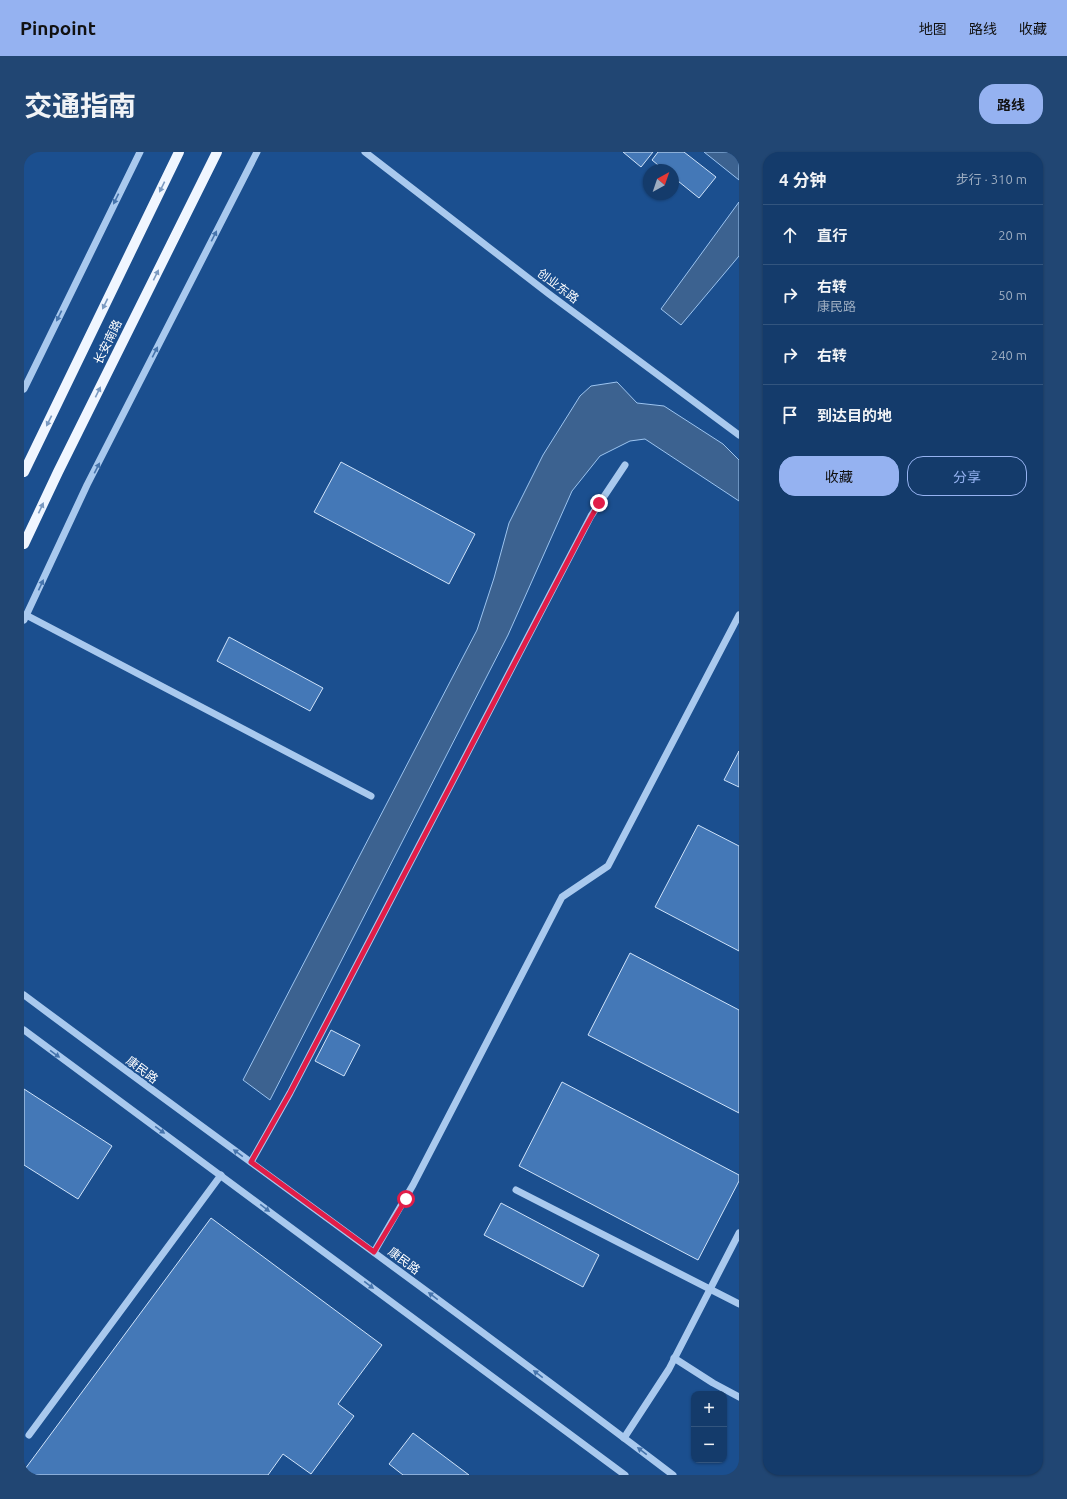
<!DOCTYPE html>
<html lang="zh">
<head>
<meta charset="utf-8">
<style>
	body { margin:0; font-family:Ubuntu,"Noto Sans SC",sans-serif; background:#214673; color:#f1f3f6 }
	.controls { position:absolute; right:12px; bottom:12px; display:grid; overflow:hidden; border-radius:8px; box-shadow:0 1px 3px #0004 }
	.controls button { width:36px; height:36px; display:grid; place-items:center; padding:0; border:0; border-bottom:1px solid #33557e; background:#143b6b; color:#f1f3f6; font:20px sans-serif }
	.compass { position:absolute; left:619px; top:12px; width:36px; height:36px; border-radius:50%; background:#143b6b; box-shadow:0 1px 3px #0004; rotate:40deg }
	.stop { position:absolute; width:12px; height:12px; margin:-9px; border:3px solid #e11d48; border-radius:50%; background:#fff }
	.stop.end { background:#e11d48; border-color:#fff; box-shadow:0 1px 4px #0008 }
	.list { margin:0; padding:0; list-style:none }
	h2 { display:flex; justify-content:space-between; align-items:center; height:52px; margin:0; padding:0 16px; font-size:17px }
	h2 small { font-size:13px; font-weight:400; color:#9dadc1 }
	.list li { display:grid; grid-template-columns:26px 1fr auto; gap:12px; align-items:center; box-sizing:border-box; height:60px; padding:0 16px; border-top:1px solid #33557e }
	.list b { display:block; font-size:15px; white-space:nowrap }
	.list p { margin:0; font-size:13px; white-space:nowrap; color:#9dadc1 }
	.list em { font-size:13px; font-style:normal; color:#9dadc1 }
	.actions { display:flex; gap:8px; padding:12px 16px }
	.actions a { flex:1; padding:9px 0; border:1px solid #95b2f1; border-radius:16px; text-align:center; font-size:14px; color:#95b2f1 }
	.actions .main { background:#95b2f1; color:#111 }
	.icon { flex:none; width:22px; height:22px; fill:none; stroke:currentColor; stroke-width:2; stroke-linecap:round; stroke-linejoin:round }
	.map { position:relative; flex:none; width:715px; height:1323px; overflow:hidden; border-radius:16px }
	header { display:flex; align-items:center; gap:24px; box-sizing:border-box; height:56px; padding:0 20px; background:#95b2f1; color:#111 }
	header strong { font-size:19px }
	nav { display:flex; gap:22px; margin-inline-start:auto; font-size:14px }
	.intro { display:flex; align-items:center; justify-content:space-between; box-sizing:border-box; height:96px; padding:0 24px }
	h1 { margin:0; font-size:28px }
	.button { padding:10px 18px; border-radius:16px; background:#95b2f1; color:#111; font-size:14px; font-weight:700 }
	main { display:flex; gap:24px; padding:0 24px }
	aside { flex:1; background:#143b6b; border-radius:16px; box-shadow:0 1px 3px #0004 }
	.map>svg:first-child { display:block }
</style>
</head>
<body>
<header>
<strong>Pinpoint</strong>
<nav><a>地图</a><a>路线</a><a>收藏</a></nav>
</header>
<div class="intro"><h1>交通指南</h1><a class="button">路线</a></div>
<main>
<div class="map">
<svg width="715" height="1323" viewBox="0 0 715 1323">
	<rect width="100%" height="100%" fill="#1b4f8f"/>
	<g fill="#3c6290" stroke="#9cc4f0">
		<polygon points="680,0 715,0 715,28"/>
		<polygon points="715,50 715,104 657,173 637,157"/>
		<polygon points="593,230 613,251 640,254 699,292 715,308 715,349 621,287 606,289 576,304 548,339 484,483 246,948 219,928 453,478 470,426 485,371 519,303 556,244 567,234"/>
	</g>
	<g fill="#4478b7" stroke="#cfe3fa">
		<polygon points="599,0 629,0 617,15"/>
		<polygon points="634,0 660,0 692,25 675,46 649,25 649,18 640,18 628,8"/>
		<polygon points="317,310 451,382 425,432 290,360"/>
		<polygon points="205,485 299,536 286,559 193,509"/>
		<polygon points="715,599 715,635 700,628"/>
		<polygon points="674,673 715,694 715,799 631,755"/>
		<polygon points="606,801 715,858 715,961 564,883"/>
		<polygon points="307,878 336,893 320,924 291,909"/>
		<polygon points="538,930 715,1023 715,1029 674,1108 495,1014"/>
		<polygon points="0,937 88,994 54,1047 0,1013"/>
		<polygon points="477,1051 575,1103 559,1135 460,1083"/>
		<polygon points="187,1066 358,1193 314,1252 330,1264 287,1322 259,1302 244,1323 10,1323 1,1317"/>
		<polygon points="389,1281 445,1323 379,1323 365,1312"/>
	</g>
	<g fill="none" stroke-linecap="round" stroke-linejoin="round">
		<g stroke="#a9c9ee" stroke-width="7">
			<polyline points="341,0 525,142 715,283"/>
			<polyline points="0,237 116,0"/>
			<polyline points="2,463 347,644"/>
			<polyline points="0,468 63,333 233,0"/>
			<path d="M0,843c216,161 435,317 649,480"/>
			<polyline points="0,878 601,1323"/>
			<polyline points="227,1010 266,941 567,364 601,313"/>
			<polyline points="492,1038 715,1152"/>
			<polyline points="350,1100 389,1033 538,745 584,714 715,463"/>
			<polyline points="650,1206 689,1231 715,1245"/>
			<polyline points="5,1283 197,1023"/>
			<polyline points="600,1286 645,1217 715,1081"/>
		</g>
		<g stroke="#f0f6ff" stroke-width="10">
			<polyline points="0,320 155,0"/>
			<polyline points="0,392 34,320 193,0"/>
		</g>
	</g>
	<defs><path id="oneway-solid" d="M-6-.8H1V-3.2L6.5 0L1 3.2V.8H-6Z"/></defs>
	<g fill="#7b9ac1">
		<use href="#oneway-solid" transform="translate(138 35) rotate(116)"/>
		<use href="#oneway-solid" transform="translate(132 123) rotate(-64)"/>
		<use href="#oneway-solid" transform="translate(81 152) rotate(116)"/>
		<use href="#oneway-solid" transform="translate(74 240) rotate(-64)"/>
		<use href="#oneway-solid" transform="translate(25 269) rotate(116)"/>
		<use href="#oneway-solid" transform="translate(17 356) rotate(-65)"/>
	</g>
	<g fill="#4674ac">
		<use href="#oneway-solid" transform="translate(92 47) rotate(116)"/>
		<use href="#oneway-solid" transform="translate(190 84) rotate(-63)"/>
		<use href="#oneway-solid" transform="translate(35 164) rotate(116)"/>
		<use href="#oneway-solid" transform="translate(131 200) rotate(-63)"/>
		<use href="#oneway-solid" transform="translate(73 316) rotate(-63)"/>
		<use href="#oneway-solid" transform="translate(17 433) rotate(-65)"/>
		<use href="#oneway-solid" transform="translate(31 902) rotate(36)"/>
		<use href="#oneway-solid" transform="translate(136 978) rotate(36)"/>
		<use href="#oneway-solid" transform="translate(214 1001) rotate(-144)"/>
		<use href="#oneway-solid" transform="translate(241 1056) rotate(37)"/>
		<use href="#oneway-solid" transform="translate(345 1133) rotate(37)"/>
		<use href="#oneway-solid" transform="translate(409 1144) rotate(-143)"/>
		<use href="#oneway-solid" transform="translate(514 1222) rotate(-143)"/>
		<use href="#oneway-solid" transform="translate(618 1299) rotate(-143)"/>
	</g>
	<g fill="none" stroke-linecap="round" stroke-linejoin="round">
		<polyline stroke="#e11d48" stroke-width="5" points="382,1047 350,1100 227,1010 266,941 560,378 575,351"/>
	</g>
	<g text-anchor="middle" stroke-width="3.5" stroke-linejoin="round" paint-order="stroke">
		<g font-size="12" fill="#fff" stroke="#1b4f8f">
			<text transform="translate(534 134) rotate(37)" y="4">创业东路</text>
			<text transform="translate(84 190) rotate(-64)" y="4">长安南路</text>
			<text transform="translate(118 918) rotate(37)" y="4">康民路</text>
			<text transform="translate(380 1109) rotate(37)" y="4">康民路</text>
		</g>
	</g>
</svg>
<div class="controls">
<button>+</button>
<button>−</button>
</div>
<svg class="compass" viewBox="-18 -18 36 36"><path d="M0-13l5 13h-10z" fill="#e53935"/><path d="M0 13l5-13h-10z" fill="#9dadc1"/></svg>
<div class="stop" style="left:382px;top:1047px"></div>
<div class="stop end" style="left:575px;top:351px"></div>
</div>
<aside>
<h2>4 分钟<small>步行 · 310 m</small></h2>
<ul class="list">
<li><svg class="icon" aria-label="ahead" viewBox="0 0 24 24"><path d="M12 20V5M6 11l6-6 6 6"/></svg><div><b>直行</b></div><em>20 m</em></li>
<li><svg class="icon" aria-label="right" viewBox="0 0 24 24"><path d="M7 20v-9h11M14 6l5 5-5 5"/></svg><div><b>右转</b><p>康民路</p></div><em>50 m</em></li>
<li><svg class="icon" aria-label="right" viewBox="0 0 24 24"><path d="M7 20v-9h11M14 6l5 5-5 5"/></svg><div><b>右转</b></div><em>240 m</em></li>
<li><svg class="icon" aria-label="arrive" viewBox="0 0 24 24"><path d="M6 21V4h12l-3 4 3 4H6"/></svg><div><b>到达目的地</b></div></li>
</ul>
<div class="actions"><a class="main">收藏</a><a>分享</a></div>
</aside>
</main>
</body>
</html>
